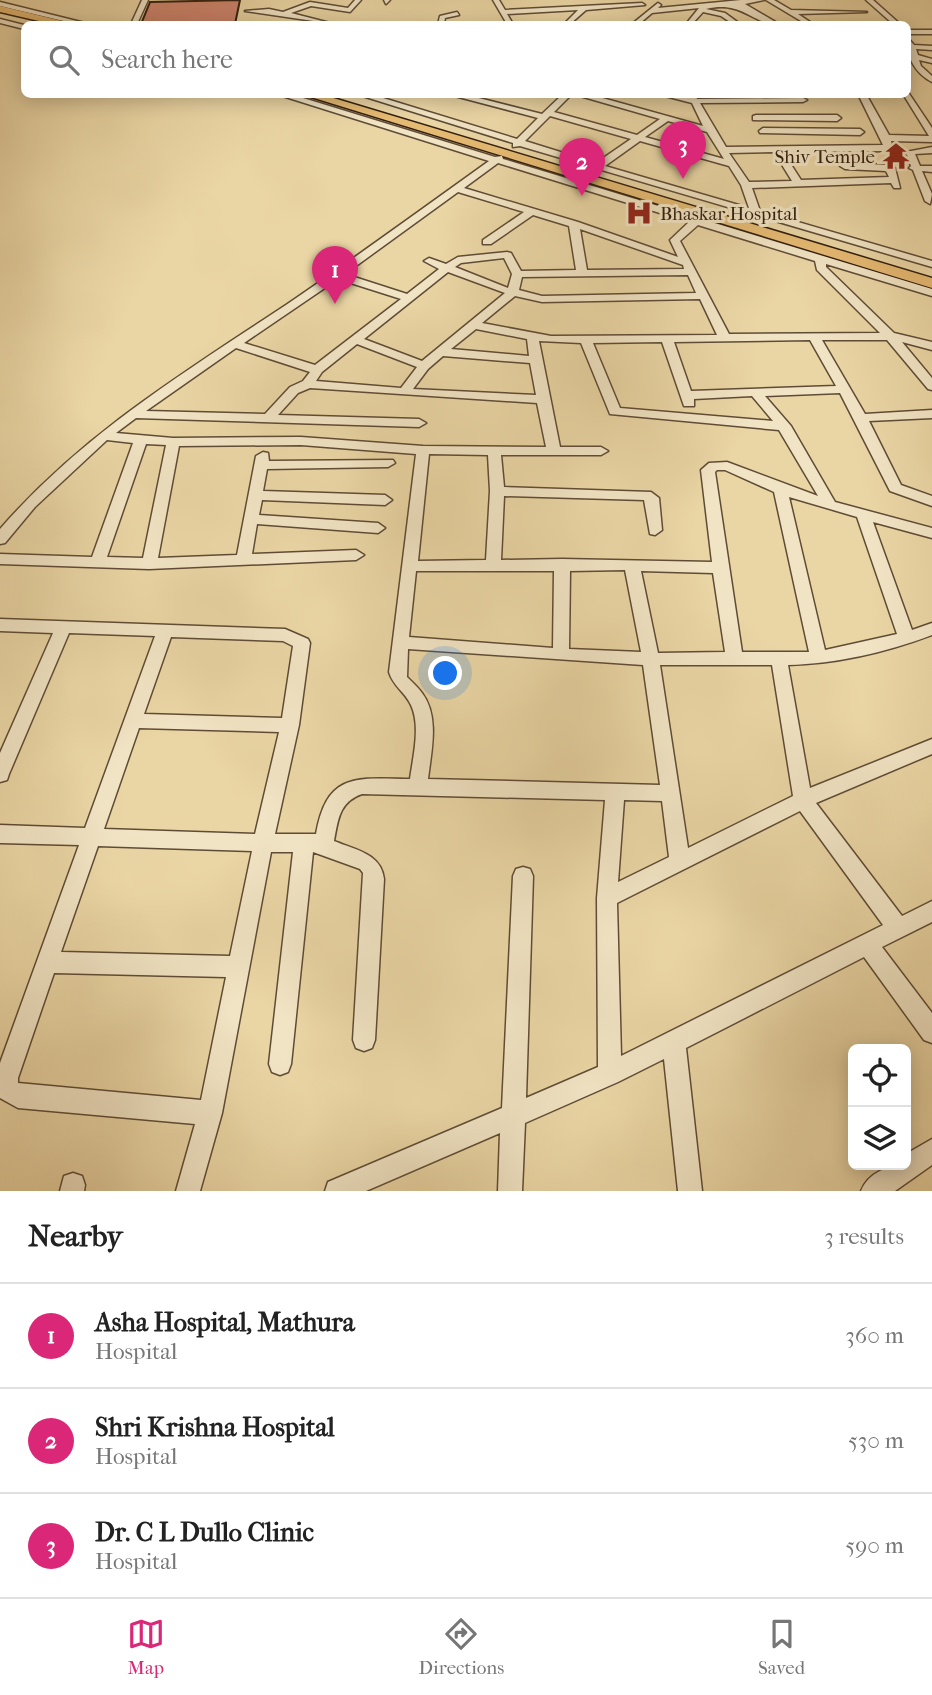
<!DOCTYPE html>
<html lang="en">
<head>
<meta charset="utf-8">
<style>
	body { margin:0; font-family:"IM FELL French Canon",serif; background:#f2f2f2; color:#222 }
	.controls { position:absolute; right:21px; bottom:21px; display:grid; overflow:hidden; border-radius:10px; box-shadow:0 4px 18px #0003 }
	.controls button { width:63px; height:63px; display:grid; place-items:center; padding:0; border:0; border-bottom:2px solid #e0e0e0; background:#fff; color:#222; font:35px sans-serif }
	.you { position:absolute; left:446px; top:674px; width:24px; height:24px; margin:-18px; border:5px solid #fff; border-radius:50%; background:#1a73e8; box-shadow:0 0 0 10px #1a73e833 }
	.badge { display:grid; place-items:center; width:46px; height:46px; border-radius:50%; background:#db2777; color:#fff; font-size:23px; font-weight:700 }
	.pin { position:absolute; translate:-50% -58px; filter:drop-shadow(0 2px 4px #0008) }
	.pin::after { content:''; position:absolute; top:37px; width:24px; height:21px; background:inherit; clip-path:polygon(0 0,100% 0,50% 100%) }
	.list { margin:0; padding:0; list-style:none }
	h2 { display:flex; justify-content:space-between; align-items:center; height:91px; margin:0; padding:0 28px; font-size:30px }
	h2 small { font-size:23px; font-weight:400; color:#767676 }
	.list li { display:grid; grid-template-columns:46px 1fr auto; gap:21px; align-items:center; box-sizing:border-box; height:105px; padding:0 28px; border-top:2px solid #e0e0e0 }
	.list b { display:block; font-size:26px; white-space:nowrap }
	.list p { margin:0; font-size:23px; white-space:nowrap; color:#767676 }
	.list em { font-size:23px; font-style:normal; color:#767676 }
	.icon { flex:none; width:38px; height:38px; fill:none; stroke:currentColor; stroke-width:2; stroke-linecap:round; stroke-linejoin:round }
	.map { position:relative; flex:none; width:932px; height:1191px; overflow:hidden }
	.search { position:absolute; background:#fff; box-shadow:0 4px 18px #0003; left:21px; right:21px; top:21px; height:77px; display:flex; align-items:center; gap:18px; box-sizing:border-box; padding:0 24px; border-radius:10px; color:#767676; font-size:26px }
	.sheet { height:406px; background:#fff }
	nav { display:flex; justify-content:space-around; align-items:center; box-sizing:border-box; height:98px; border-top:2px solid #e0e0e0; background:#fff; font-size:19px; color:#767676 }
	nav a { display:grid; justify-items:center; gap:4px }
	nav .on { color:#db2777 }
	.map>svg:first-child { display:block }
</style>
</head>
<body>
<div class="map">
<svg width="932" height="1191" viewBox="0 0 932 1191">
	<rect width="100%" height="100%" fill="#ead5a4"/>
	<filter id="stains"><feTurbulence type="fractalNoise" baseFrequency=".00286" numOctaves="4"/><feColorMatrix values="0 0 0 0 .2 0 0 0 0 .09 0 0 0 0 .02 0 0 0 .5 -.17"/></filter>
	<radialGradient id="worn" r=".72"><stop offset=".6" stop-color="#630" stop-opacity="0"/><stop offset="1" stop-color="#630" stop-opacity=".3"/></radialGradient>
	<polygon fill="#ce856e" stroke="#311f11" stroke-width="2" points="240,0 235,24 141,24 150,2"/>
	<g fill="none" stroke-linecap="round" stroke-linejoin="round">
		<defs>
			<g id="minor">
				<polygon points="142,0 148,0 137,24 131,24"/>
				<polygon points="355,0 361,0 350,12 311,6 291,13 334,24 245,11 269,9 283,12 310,2 348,8"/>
				<polygon points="384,0 390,0 386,4"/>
				<polygon points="493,0 499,0 505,10 642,3 645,5 586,10 570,24 564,24 578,10 507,14 513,24 507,24"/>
				<path d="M741,0h23l-19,4 34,20c-26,2 -35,-24 -73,-15l19,4 15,11h-7l-12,-8 -18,-4 -11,12h-6l13,-16 -47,5 -13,11h-7l26,-21 3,2 -3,3z"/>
				<polygon points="766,0 774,0 791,10 867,12 798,14 813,24 806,24"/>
				<polygon points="866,0 873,0 900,24 893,24"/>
				<polygon points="0,2 85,23 86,24 76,24 0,6"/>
				<polygon points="457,12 459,15 445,18 444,24 438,24 440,16"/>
				<polygon points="0,19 24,25 24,29 0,23"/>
				<rect x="908" y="30" width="24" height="4"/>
				<path d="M908,38l6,7 18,1v4l-16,-1 2,6 14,4v4l-13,-3 2,6 11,10v6c-17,-9 -26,-25 -24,-44z"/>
				<path d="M908,92l24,36v14l-41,-1 1,4 -6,6 -103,1 18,28 88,-3 -3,-6 -41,-2 -5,-3 5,-3 45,2 5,3 5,20h-6l-3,-5 -139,5 8,23 172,50v6l-412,-121 -7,1v-4l-157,-49h14l147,45 21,-21 -91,-24h16l79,20 21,-20h9l-18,18 83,23 23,-16 -87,-25h15l115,32 -11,-23 -35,-9 32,3 -2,-3h8l2,5 106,-1 4,2 -4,2 -103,1 26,44 157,-2 -25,-51h8l23,41 40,1 -26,-42h5zM550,116l81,23 -35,24 -71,-22zM668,121l39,11 17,27 -79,-22zM640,141l89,25 12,19 8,23 -144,-42zM774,152l18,29 -43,1 -20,-29z"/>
				<path d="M276,94h14l205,63 7,-1 1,3 429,130v7l-106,-32v3l68,66 38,9v8l-30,-8 30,36v12l-4,-1 -41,-49h-65l43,74 67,-4v8l-63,3 32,64 31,11v10l-42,-15 -50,-98 -75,3 26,30 44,76 97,26v10l-59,-16 39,108 20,-7v12c-45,17 -96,29 -144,30l22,123 122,-49v15l-116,49 86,113 30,-15v21l-50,25 50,66v30l-8,-3 -60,-83 -178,91 16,143h-24l-14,-132 -46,23 -93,41 -3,68h-24l2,-58 -134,58h-41l3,-9 174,-74 11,-232 3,-7 7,-2 7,2 3,7 -7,222 72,-31 -1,-169 8,-98 -243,-6c-23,8 -24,26 -28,47 21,9 47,12 50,38l-9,161 -3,8 -8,3 -8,-3 -3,-8 10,-167 -3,-4 -47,-17 -22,212 -3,8 -8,3 -8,-3 -3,-8 24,-212h-22l-49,261 -22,78h-24l19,-67 -177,-16 -18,-10v-35l79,-218 -79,-2v-18l85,3 70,-192 -86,-3 -60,141 -2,6 -7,2v-29l53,-120 -53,-2v-12l285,10 23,10 2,4 -11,82 -24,109h41c11,-62 40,-56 94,-55 3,-22 11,-53 1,-74 -6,-13 -18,-19 -22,-33l27,-218 -115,-9 -122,1 -21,112 79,-3 19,-99 7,-4 5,1 1,8 124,-1 2,3 -7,4 -121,2 -4,22 122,4 7,5 -7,5 -123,-5 -3,15 119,8 7,5 -7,5 -121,-9 -5,30 104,-4 8,5 -8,5 -207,9 -149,-5v-10l92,3 41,-114 -26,-3 -72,67 -30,36 -5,1v-15c83,-95 182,-155 286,-224 69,-47 136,-96 203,-144zM498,163l191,59 -19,18 8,17 -100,-35 -114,-34zM458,192l66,20 -41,28v4h8l42,-29 36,11 7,44 -55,1 -10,-18 -4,-1 -49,5 -12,7 -17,-6 -5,3 15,8 -32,25 -62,-20zM698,225l117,36 2,9 63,63 -151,1 -49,-93zM580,229l103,36 1,4 -97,1zM504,258l8,16 -4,14 -53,-21 6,-4zM448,272l57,21 -83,68 -58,-22zM688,275l8,18 -154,3 -23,-6 3,-13zM338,279l63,20 -86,66 -71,-22zM515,296l27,6 158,-3 17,36 -166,1 -69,-13zM476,329l51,10 2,17 -78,-7zM810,340l26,46 -145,5 -17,-49zM539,341l42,2 29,71 169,16 39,66 -91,-34 -18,1 -8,7 11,92 -150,-3 -61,1 3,-64 140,4 6,34 5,1 7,-5 -3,-32 -8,-6 -147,-5 -3,-32h100l7,-4 -7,-4h-41zM662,342l22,64h10v-7l58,-3 21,25 -153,-13 -27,-65zM357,344l60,23 -16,21 -85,-7 6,-9zM236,348l74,24 -7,9 -13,6 -25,27 -119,-3zM443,356l87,7 6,32 -123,-6 15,-20zM310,388l227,15 9,44 -123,-1 -122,-9 -128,1 -57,-5 20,-15 283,9 7,-4 -7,-4 -141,-4 20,-22zM146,444l20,1 -23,113 -36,-1zM429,454l59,1 2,36 -4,69 -68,1zM717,470h8l49,22 35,160h-67l-27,-180zM789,497l68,20 40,117 -72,16zM625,570l16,82 -72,-3 1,-78zM416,571h138l-1,77 -144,-11zM641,571l72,2 12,79 -67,1zM171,637l112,4 10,5 -11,72 -138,-4zM408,649l235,16 17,120 -232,-6c3,-27 12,-62 -6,-86 -4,-6 -10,-11 -15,-16zM660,665h112l21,131 -105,52zM139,728l140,4 -24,102 -151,-5zM624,800l38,1 7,56 -51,25zM800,811l83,114 -262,131 -4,-153zM98,846l154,5 -22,105 -169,-4zM54,973l172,4 -25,123 -183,-17v-5z"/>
				<polygon points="756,115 837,115 841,118 837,121 753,120 753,116"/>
				<polygon points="763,128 860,129 864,132 860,135 760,133 759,131"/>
				<polygon points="932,147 932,153 915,154 920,166 932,166 932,172 922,171 932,194 930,204 925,201 913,170 909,168 911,166 906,152"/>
				<path d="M932,1139v26l-37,26h-34c7,-18 27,-26 45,-26v-11z"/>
				<polygon points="73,1173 82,1176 85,1185 84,1191 60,1191 64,1176"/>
			</g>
			<g id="highway">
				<polygon points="0,6 66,22 67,24 52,24 0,12"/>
				<polygon points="301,94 320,94 932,278 932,288"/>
			</g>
		</defs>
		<use href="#minor" stroke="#5f4c36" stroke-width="3"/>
		<use href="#highway" stroke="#311f11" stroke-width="3"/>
		<use href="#minor" fill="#f1e4c4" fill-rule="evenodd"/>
		<use href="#highway" fill="#e5ba72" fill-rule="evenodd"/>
	</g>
	<defs>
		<symbol id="temple-bare" viewBox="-9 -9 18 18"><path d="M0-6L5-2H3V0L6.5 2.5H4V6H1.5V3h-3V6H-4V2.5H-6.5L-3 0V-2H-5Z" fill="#8f2418" stroke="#f1e4c4" stroke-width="2.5" paint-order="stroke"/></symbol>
		<symbol id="hospital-bare" viewBox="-9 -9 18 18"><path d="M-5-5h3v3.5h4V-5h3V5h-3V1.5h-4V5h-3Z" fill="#8f2418" stroke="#f1e4c4" stroke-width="2.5" paint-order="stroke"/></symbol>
	</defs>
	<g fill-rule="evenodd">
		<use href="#temple-bare" x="877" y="137" width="38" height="38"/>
		<use href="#hospital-bare" x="620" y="194" width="38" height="38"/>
	</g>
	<g text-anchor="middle" stroke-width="6" stroke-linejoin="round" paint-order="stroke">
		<g font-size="19" fill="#311f11" stroke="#f1e4c4" text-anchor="end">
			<text x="875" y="163">Shiv Temple</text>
			<text x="660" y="220" text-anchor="start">Bhaskar Hospital</text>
		</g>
	</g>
	<rect width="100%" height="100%" filter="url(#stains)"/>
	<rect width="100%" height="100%" fill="url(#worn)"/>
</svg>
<div class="controls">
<button><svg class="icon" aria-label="locate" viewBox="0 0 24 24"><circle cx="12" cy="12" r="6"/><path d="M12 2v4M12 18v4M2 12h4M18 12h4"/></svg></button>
<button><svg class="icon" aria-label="layers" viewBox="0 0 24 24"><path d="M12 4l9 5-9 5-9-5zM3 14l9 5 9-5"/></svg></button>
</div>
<div class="you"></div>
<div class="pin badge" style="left:335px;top:304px">1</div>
<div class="pin badge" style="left:582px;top:196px">2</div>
<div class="pin badge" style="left:683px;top:179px">3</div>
<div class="search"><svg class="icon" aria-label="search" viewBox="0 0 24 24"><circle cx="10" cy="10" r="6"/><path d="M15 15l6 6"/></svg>Search here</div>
</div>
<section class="sheet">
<h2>Nearby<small>3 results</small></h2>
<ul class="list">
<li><span class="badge">1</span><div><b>Asha Hospital, Mathura</b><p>Hospital</p></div><em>360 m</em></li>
<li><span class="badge">2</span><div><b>Shri Krishna Hospital</b><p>Hospital</p></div><em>530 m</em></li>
<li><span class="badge">3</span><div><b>Dr. C L Dullo Clinic</b><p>Hospital</p></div><em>590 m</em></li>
</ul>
</section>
<nav>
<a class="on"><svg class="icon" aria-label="map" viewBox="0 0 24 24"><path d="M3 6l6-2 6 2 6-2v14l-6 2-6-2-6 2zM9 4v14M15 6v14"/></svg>Map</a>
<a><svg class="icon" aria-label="directions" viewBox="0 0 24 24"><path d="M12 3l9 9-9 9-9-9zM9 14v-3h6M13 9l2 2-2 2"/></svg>Directions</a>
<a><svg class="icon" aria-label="saved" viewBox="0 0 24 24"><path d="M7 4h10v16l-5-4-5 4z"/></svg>Saved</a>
</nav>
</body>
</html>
